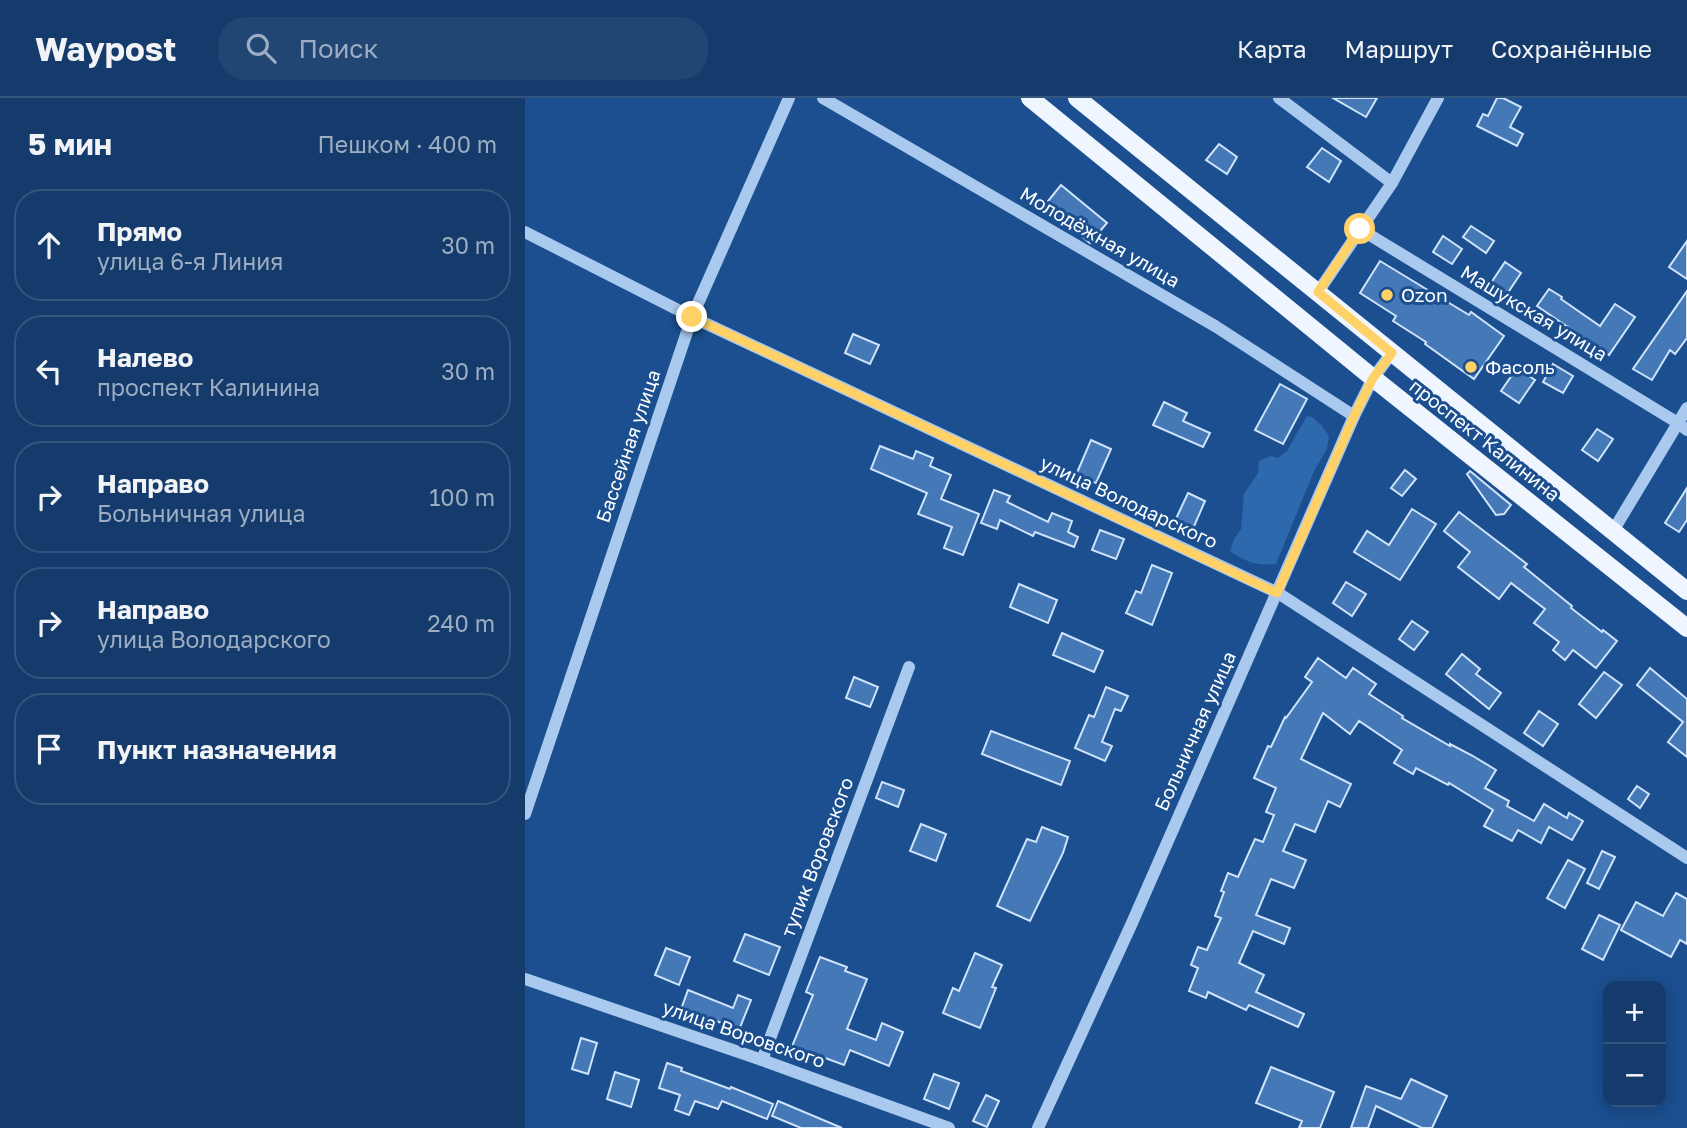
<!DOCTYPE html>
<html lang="ru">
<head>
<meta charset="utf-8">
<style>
	body { margin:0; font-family:"Golos Text",sans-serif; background:#214673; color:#f1f3f6 }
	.controls { position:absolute; right:21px; bottom:21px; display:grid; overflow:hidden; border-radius:14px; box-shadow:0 4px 18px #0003 }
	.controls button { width:63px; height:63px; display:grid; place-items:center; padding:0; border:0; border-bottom:2px solid #33557e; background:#143b6b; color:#f1f3f6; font:35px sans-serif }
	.stop { position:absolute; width:21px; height:21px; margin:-16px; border:5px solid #ffd166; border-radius:50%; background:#fff }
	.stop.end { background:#ffd166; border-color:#fff; box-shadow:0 2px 7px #0008 }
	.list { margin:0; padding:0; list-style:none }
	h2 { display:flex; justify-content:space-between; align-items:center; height:91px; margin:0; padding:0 28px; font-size:30px }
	h2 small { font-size:23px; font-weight:400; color:#9dadc1 }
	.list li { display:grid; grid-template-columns:46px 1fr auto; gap:21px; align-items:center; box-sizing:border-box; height:112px; margin:0 14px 14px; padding:0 14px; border:2px solid #33557e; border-radius:28px }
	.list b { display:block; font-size:26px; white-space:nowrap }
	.list p { margin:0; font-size:23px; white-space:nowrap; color:#9dadc1 }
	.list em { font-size:23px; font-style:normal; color:#9dadc1 }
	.icon { flex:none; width:38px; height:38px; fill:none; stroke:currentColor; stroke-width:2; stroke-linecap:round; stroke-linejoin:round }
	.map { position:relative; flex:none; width:1162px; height:1030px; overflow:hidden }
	header { display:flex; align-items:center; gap:42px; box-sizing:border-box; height:98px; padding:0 35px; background:#143b6b; border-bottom:2px solid #33557e }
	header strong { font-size:33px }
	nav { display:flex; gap:38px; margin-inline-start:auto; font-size:24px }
	.search { width:490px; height:63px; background:#214673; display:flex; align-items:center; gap:18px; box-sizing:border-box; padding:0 24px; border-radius:28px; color:#9dadc1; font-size:26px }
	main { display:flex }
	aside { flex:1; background:#143b6b }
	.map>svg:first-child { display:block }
</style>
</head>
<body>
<header>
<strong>Waypost</strong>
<div class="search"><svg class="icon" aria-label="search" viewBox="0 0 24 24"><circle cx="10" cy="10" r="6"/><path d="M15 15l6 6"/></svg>Поиск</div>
<nav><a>Карта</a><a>Маршрут</a><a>Сохранённые</a></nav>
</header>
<main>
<aside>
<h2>5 мин<small>Пешком · 400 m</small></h2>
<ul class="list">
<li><svg class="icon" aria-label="ahead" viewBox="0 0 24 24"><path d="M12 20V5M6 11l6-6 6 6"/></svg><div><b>Прямо</b><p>улица 6-я Линия</p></div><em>30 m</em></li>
<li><svg class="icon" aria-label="left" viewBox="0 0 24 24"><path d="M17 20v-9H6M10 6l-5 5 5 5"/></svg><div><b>Налево</b><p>проспект Калинина</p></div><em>30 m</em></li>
<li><svg class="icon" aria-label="right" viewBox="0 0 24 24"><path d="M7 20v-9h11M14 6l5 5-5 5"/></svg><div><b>Направо</b><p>Больничная улица</p></div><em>100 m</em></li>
<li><svg class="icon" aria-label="right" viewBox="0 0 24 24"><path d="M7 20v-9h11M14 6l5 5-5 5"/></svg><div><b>Направо</b><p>улица Володарского</p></div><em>240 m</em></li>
<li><svg class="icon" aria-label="arrive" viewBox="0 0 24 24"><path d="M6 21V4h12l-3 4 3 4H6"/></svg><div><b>Пункт назначения</b></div></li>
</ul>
</aside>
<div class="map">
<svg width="1162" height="1030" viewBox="0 0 1162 1030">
	<rect width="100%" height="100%" fill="#1b4f8f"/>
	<path fill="#2e69ad" d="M782,318l5,1 10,9 7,10 -2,13 -12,20 -39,95c-18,2 -31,-2 -46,-13l4,-12 7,-10 3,-35 14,-21 1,-12 11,-5 8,2 9,-7z"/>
	<g fill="#4478b7" stroke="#cfe3fa" stroke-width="2">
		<polygon points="808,0 852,0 841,19"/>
		<polygon points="972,0 978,0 996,9 985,29 998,36 992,48 952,28 958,16 963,18"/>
		<polygon points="694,46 712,59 702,76 681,62"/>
		<polygon points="797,50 816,63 804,84 782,69"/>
		<polygon points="536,87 582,125 565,145 519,108"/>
		<polygon points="946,128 969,143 961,155 938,139"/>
		<polygon points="918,138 937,151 927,166 908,154"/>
		<polygon points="1162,143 1162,181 1144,169"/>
		<polygon points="855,163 944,217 946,214 979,238 949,281 900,246 901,244 868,223 871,218 835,195"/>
		<polygon points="980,164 996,175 980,199 964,188"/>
		<polygon points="1024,191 1037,199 1036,201 1075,228 1090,206 1110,219 1084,257 1012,208"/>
		<polygon points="1162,193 1162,240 1150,256 1145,252 1127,282 1108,271"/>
		<polygon points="328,236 354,247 345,266 320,255"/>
		<polygon points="1028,266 1048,278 1038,295 1018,284"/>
		<polygon points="992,270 1010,282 994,305 976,293"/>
		<polygon points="755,286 782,301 758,346 730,332"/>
		<polygon points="639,304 662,315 658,323 685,335 678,349 628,327"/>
		<polygon points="1072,331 1088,341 1073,363 1057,352"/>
		<polygon points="566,342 586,351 571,385 551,377"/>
		<polygon points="355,348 388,361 391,353 408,360 405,368 426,377 416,401 454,416 438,457 419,450 427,429 393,416 402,395 346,371"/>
		<polygon points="880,372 891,381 877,398 866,390"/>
		<polygon points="945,373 986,407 979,416 971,417 942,376"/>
		<polygon points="1162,390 1162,422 1154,434 1140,425"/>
		<polygon points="469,392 485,398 482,404 523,424 527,415 547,423 543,434 553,439 549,449 510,434 508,438 475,422 472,431 456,425"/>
		<polygon points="663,395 680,403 667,433 649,425"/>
		<polygon points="887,411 911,426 875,482 829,454 842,433 864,447"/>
		<polygon points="934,414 1002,466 999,469 1047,508 1046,510 1077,534 1078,532 1092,543 1071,570 1048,552 1040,562 1028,552 1034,544 1009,525 1020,511 986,485 974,501 933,469 945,454 919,433"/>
		<polygon points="575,432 599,441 591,461 567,452"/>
		<polygon points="627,467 647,475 627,527 601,515 611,493 616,495"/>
		<polygon points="821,484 841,496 827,518 808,505"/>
		<polygon points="494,486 532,502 523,525 485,509"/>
		<polygon points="887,523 903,534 889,552 874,541"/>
		<polygon points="537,535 578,553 569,574 528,557"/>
		<polygon points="937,556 955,571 951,576 976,595 964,611 921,576"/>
		<polygon points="793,560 821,580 828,570 851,586 844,596 878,618 877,620 925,648 925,646 948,658 971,672 960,690 984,703 982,708 1009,723 1019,706 1042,720 1044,715 1058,723 1047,742 1024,729 1016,745 993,732 987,743 959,728 968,712 924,685 923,687 891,670 888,676 869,665 877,652 834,623 825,636 798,615 776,661 826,686 815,709 803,703 790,734 770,726 758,753 781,762 769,790 746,781 731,817 765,830 759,846 728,833 714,865 739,877 731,894 779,916 773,929 724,907 721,912 683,894 681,900 664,893 673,870 666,867 673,849 682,852 696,820 690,818 699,794 696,793 703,775 713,779 730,741 738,744 749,717 741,714 751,690 729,680 743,648 746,649 760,619 761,620 787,584 780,579"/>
		<polygon points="1125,570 1162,601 1162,659 1143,644 1158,624 1112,587"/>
		<polygon points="1079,574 1097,587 1071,620 1054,606"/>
		<polygon points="329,579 353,589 345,609 321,600"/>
		<polygon points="581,589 603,598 596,613 590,611 577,644 587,648 580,663 550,650 564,617 569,619"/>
		<polygon points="1014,613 1033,626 1018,648 999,635"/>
		<polygon points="466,633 545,663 536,687 457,656"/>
		<polygon points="357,684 379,692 373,709 351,700"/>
		<polygon points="1112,688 1124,696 1115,710 1103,701"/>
		<polygon points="396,726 421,736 411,763 385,753"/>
		<polygon points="517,729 543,739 538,755 505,823 472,808 502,741 511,744"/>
		<polygon points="1077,753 1090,759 1074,791 1062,785"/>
		<polygon points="1043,762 1060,771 1040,810 1022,800"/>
		<polygon points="1151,795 1162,801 1162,846 1155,842 1146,859 1096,832 1111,804 1138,818"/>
		<polygon points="1074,817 1095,827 1078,862 1057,851"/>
		<polygon points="220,836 255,849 244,877 209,863"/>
		<polygon points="141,850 165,859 154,887 130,877"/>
		<polygon points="450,855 477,867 467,889 471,890 455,930 418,915 428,890 434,893"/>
		<polygon points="295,859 322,869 320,873 342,881 322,931 351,942 357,925 378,934 364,968 325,952 319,967 284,954 283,958 266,951 288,897 281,894"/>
		<polygon points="163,892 208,910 213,897 226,902 214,932 179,918 177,923 155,914"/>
		<polygon points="56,940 72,945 63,976 47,971"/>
		<polygon points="142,965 157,970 156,973 178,981 205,991 206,989 248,1006 242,1021 197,1003 193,1011 170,1003 164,1017 150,1012 155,997 134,990"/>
		<polygon points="746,969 809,994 795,1030 774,1030 777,1023 731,1005"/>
		<polygon points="90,974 114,982 106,1009 82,1001"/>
		<polygon points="409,976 434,985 424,1011 399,1001"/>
		<polygon points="886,981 922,998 907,1030 897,1030 851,1008 843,1030 826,1030 841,988 876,1001"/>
		<polygon points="461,997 474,1003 462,1029 448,1023"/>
		<polygon points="253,1003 317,1030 276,1030 247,1018"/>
	</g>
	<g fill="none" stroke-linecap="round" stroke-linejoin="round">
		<g stroke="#a9c9ee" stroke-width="12">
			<polyline points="298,0 690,228 829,318"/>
			<polyline points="754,0 867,85"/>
			<polyline points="835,131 1153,325 1162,332"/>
			<polyline points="0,134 167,219 753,495 1162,760"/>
			<polyline points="793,194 867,85 913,0"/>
			<polyline points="1088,433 1162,310"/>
			<polyline points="0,716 167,219 264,0"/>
			<polyline points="0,881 237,962 424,1030"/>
			<polyline points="237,962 384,569"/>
			<polyline points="513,1030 607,825 829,318 848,280 867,255"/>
		</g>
		<g stroke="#f0f6ff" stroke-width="18">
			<polyline points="505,0 848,280 1162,530"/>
			<polyline points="552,0 1162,493"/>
		</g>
	</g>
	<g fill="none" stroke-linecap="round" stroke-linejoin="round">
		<polyline stroke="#ffd166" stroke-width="9" points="167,219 752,495 829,318 848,280 867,255 793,194 835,131"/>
	</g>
	<g fill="#ffd166" stroke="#1b4f8f" stroke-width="2.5">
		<circle cx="862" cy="197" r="7"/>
		<circle cx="946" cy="269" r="7"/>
	</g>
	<g text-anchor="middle" stroke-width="6" stroke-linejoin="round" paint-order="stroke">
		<g font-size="19" fill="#fff" stroke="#1b4f8f">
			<text transform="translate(575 139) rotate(30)" y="7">Молодёжная улица</text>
			<text transform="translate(1009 215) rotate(31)" y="7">Машукская улица</text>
			<text transform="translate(960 342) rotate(38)" y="7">проспект Калинина</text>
			<text transform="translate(103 348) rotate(-71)" y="7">Бассейная улица</text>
			<text transform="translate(604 404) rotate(25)" y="7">улица Володарского</text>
			<text transform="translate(670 633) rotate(-66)" y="7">Больничная улица</text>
			<text transform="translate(292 759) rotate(-69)" y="7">тупик Воровского</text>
			<text transform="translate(219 936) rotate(19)" y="7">улица Воровского</text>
		</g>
		<g font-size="19" fill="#fff" stroke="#1b4f8f" text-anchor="start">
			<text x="876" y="204">Ozon</text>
			<text x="960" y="276">Фасоль</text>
		</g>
	</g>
</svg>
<div class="controls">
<button>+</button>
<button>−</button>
</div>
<div class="stop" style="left:835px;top:131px"></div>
<div class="stop end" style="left:167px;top:219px"></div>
</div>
</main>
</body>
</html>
